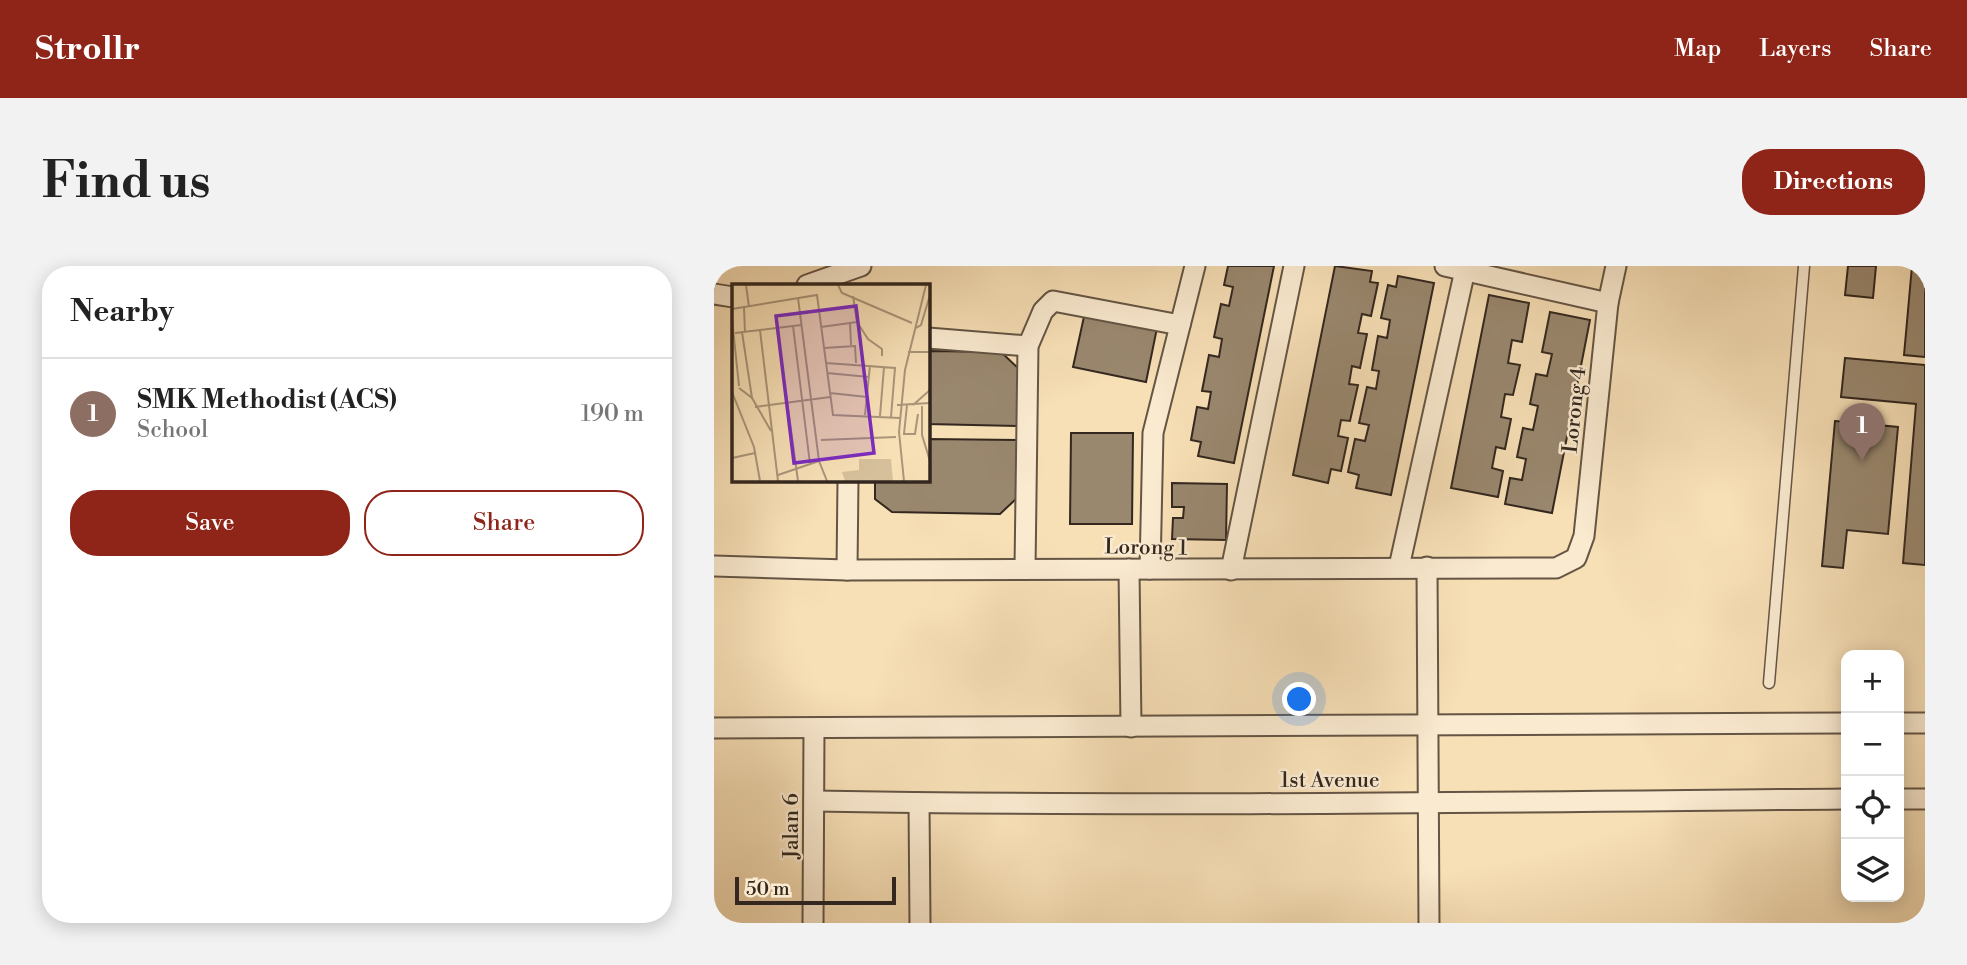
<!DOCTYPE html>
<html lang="en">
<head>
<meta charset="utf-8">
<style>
	body { margin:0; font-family:"Libre Bodoni",serif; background:#f2f2f2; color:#222 }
	.controls { position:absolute; right:21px; bottom:21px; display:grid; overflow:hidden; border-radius:14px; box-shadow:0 4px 18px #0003 }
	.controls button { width:63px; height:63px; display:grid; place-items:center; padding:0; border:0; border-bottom:2px solid #e0e0e0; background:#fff; color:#222; font:35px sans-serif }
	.scale { position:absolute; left:21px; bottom:18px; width:161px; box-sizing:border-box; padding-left:7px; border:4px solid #33271f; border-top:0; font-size:19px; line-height:24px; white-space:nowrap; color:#33271f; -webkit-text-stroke:5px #faead0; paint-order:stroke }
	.you { position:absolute; left:586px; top:434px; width:24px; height:24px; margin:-18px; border:5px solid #fff; border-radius:50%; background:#1a73e8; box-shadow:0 0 0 10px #1a73e833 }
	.badge { display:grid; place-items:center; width:46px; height:46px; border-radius:50%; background:#8f2418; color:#fff; font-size:23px; font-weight:700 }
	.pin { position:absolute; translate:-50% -58px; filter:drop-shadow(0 2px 4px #0008) }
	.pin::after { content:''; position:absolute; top:37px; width:24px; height:21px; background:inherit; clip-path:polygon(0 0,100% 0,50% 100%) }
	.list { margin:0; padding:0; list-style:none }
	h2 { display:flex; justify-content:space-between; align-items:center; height:91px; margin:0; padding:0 28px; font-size:30px }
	h2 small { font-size:23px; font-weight:400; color:#767676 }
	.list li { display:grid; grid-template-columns:46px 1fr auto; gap:21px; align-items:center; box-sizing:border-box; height:112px; padding:0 28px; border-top:2px solid #e0e0e0 }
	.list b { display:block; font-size:26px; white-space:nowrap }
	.list p { margin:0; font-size:23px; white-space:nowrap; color:#767676 }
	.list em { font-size:23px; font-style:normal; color:#767676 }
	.actions { display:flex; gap:14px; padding:21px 28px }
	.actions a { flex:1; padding:16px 0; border:2px solid #8f2418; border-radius:28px; text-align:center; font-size:24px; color:#8f2418 }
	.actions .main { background:#8f2418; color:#fff }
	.icon { flex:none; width:38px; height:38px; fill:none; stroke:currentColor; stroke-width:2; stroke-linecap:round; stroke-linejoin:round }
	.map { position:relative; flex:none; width:1211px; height:657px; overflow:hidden; border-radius:28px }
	header { display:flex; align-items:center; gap:42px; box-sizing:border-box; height:98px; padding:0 35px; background:#8f2418; color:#fff }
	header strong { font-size:33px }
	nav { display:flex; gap:38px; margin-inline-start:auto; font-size:24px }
	.intro { display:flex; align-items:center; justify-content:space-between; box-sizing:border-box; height:168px; padding:0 42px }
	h1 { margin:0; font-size:49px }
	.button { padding:18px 32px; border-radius:28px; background:#8f2418; color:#fff; font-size:24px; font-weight:700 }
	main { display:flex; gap:42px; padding:0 42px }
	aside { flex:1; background:#fff; border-radius:28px; box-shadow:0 4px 18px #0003 }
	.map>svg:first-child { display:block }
</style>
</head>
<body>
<header>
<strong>Strollr</strong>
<nav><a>Map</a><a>Layers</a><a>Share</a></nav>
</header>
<div class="intro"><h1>Find us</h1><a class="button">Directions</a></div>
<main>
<aside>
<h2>Nearby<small></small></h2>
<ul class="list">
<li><span class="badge" style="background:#8d6e63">1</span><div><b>SMK Methodist (ACS)</b><p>School</p></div><em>190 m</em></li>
</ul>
<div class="actions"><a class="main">Save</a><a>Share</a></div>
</aside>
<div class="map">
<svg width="1211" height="657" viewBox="0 0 1211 657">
	<rect width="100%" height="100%" fill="#f7dfb6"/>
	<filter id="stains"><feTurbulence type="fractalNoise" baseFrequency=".00286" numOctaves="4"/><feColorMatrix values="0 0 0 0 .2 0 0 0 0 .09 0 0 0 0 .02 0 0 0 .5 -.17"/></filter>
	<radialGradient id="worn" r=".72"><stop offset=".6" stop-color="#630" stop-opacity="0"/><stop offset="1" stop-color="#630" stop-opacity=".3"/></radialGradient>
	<g fill="#99876e" stroke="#33271f" stroke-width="2">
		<polygon points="514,0 560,0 520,197 484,190 487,176 477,174 483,141 494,143 497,126 488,125 495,89 505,91 508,73 500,71 507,38 515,40 519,21 510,19"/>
		<polygon points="621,0 658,5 656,16 664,17 657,50 648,48 644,67 653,68 646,102 638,100 635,118 644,119 636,155 627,154 624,170 634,172 627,205 617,203 614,217 579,209"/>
		<polygon points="1134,0 1162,0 1159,32 1131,29"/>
		<polygon points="1198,0 1211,0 1211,91 1190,89"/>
		<polygon points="684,10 720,17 677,229 642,222 645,209 634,206 641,173 651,175 655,159 645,157 653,121 662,123 665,105 658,104 664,70 673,72 676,54 667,52 674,19 682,21"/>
		<polygon points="775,29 815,37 808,76 798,74 794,97 806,99 799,129 791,128 787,151 797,153 791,183 782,181 778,202 789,205 784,231 737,222"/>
		<polygon points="371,46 443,62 432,116 359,101"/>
		<polygon points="836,46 876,54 838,247 791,238 796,212 808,214 812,193 803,191 809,162 819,164 824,140 816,138 822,108 833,110 838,88 828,86"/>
		<polygon points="214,85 287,86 304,102 303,160 214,158"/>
		<polygon points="1131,92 1211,99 1211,299 1189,297 1202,138 1127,131"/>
		<polygon points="1121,155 1184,161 1174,268 1133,264 1129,302 1108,300"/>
		<polygon points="357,167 419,167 418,258 356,258"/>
		<polygon points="214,173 304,174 303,232 286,248 178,246 161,233 161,214 214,214"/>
		<polygon points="458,217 513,218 512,274 458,273 459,252 469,252 470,241 458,241"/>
	</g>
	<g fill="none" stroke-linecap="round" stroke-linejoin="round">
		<defs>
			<polyline id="lane" points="1055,417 1090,0"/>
			<g id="street">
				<polyline points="731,0 894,37"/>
				<polyline points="93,19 147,0"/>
				<polyline points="0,28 19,31"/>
				<polyline points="214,72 314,80"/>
				<polyline points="0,300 133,304 842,302 862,292 870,270 894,37 902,0"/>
				<polyline points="685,301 751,4"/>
				<polyline points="713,301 715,657"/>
				<polyline points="311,303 314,80 329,45 339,35 466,59"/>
				<polyline points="415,303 417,461"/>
				<polyline points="436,303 439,167 481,0"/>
				<polyline points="133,304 134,214"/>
				<polyline points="517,304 580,0"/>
				<polyline points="1185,457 1211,457"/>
				<polyline points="0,462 1132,457"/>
				<polyline points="1185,533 1211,533"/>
				<path d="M100,535c344,6 688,1 1032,-2"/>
				<polyline points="205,537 206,657"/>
				<polyline points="99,657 100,463"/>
			</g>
		</defs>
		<use href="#lane" stroke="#645545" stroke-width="13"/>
		<use href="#street" stroke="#645545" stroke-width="23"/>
		<use href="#lane" stroke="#faead0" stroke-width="10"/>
		<use href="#street" stroke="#faead0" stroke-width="19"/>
	</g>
	<g text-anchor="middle" stroke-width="5" stroke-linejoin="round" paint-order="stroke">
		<g font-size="21" fill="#33271f" stroke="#faead0">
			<text transform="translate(860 144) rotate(-84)" y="7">Lorong 4</text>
			<text transform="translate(432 281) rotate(1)" y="7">Lorong 1</text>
			<text x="616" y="521">1st Avenue</text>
			<text transform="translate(77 560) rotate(-90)" y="7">Jalan 6</text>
		</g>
	</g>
	<g transform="translate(18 18)">
		<rect width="198" height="198" fill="#f7dfb6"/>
		<path d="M127,175h32l2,22h-48l-3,-9 17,-2z" fill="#d6c09c"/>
		<path fill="none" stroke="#a9957a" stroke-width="2" d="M14,1l3,22M106,1l4,8 70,30M121,12l4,26 11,17 14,10v7M66,14l21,163 8,20M12,24l1,24M0,25l85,-14 16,120 67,3M0,35l7,67M118,39l1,22M61,42l17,138M89,43l36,-5M45,44l21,153M184,44l5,-3 9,-30M28,46l18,151M10,48l10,66M3,49l66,-8M92,64l31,-2 1,17M176,68h22M0,72v22M94,79l69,5 -4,49M95,89l42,4M7,104l13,10 19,33M0,108l22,55 6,34M98,109l37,4M165,121l33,-2M175,121l-3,29h11l3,-20M181,121l17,-15M190,122v29l8,26M23,123l75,-10M133,131l5,-50M148,132l4,-49M89,156l75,-3M0,174l23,-5M46,191l41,-14M172,197l-5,-49 6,-62 21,-85"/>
		<path fill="#7b2cbf" fill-opacity="0.15" stroke="#7b2cbf" stroke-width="3.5" d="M124,22l18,147 -80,10 -18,-147z"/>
		<rect width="198" height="198" fill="none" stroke="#33271f" stroke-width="3.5"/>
	</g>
	<rect width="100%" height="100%" filter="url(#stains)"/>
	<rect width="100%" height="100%" fill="url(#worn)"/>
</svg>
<div class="controls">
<button>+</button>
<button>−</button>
<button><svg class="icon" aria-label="locate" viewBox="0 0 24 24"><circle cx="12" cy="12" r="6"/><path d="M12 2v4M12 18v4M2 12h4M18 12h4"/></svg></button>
<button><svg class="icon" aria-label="layers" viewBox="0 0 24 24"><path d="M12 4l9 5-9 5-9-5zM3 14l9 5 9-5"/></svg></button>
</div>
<div class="scale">50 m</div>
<div class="you"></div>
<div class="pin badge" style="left:1148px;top:195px;background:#8d6e63">1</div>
</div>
</main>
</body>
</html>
